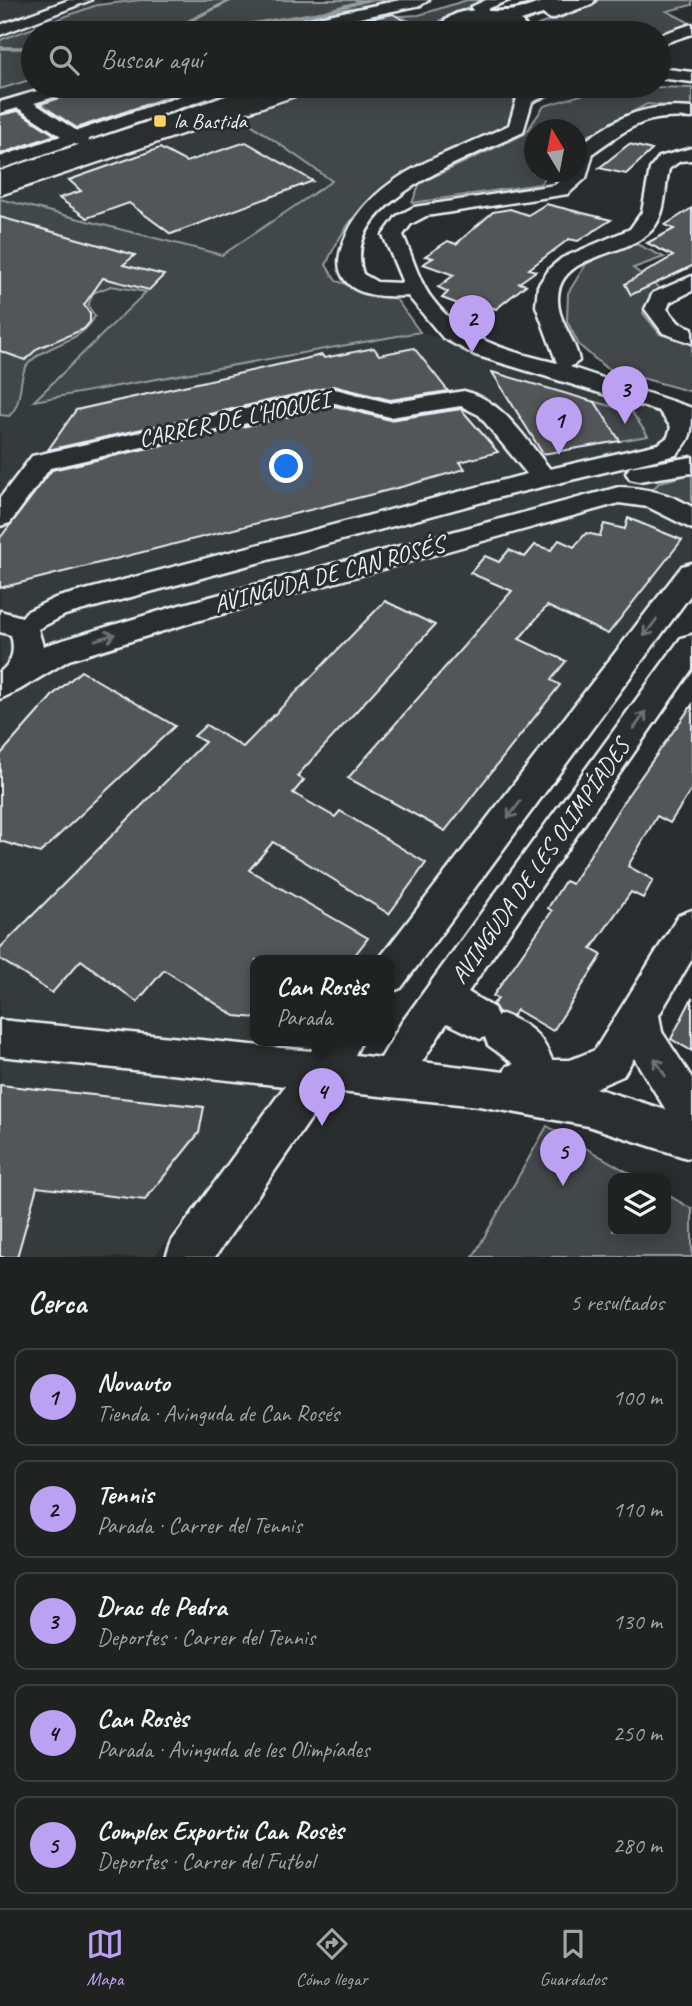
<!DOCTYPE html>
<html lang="es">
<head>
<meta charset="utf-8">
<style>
	body { margin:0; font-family:Caveat,sans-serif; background:#2d2f2f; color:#f1f3f6 }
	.controls { position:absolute; right:21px; bottom:21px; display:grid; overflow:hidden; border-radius:14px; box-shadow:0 4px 18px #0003 }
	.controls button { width:63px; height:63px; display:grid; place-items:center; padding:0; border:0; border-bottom:2px solid #3d3f40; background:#202222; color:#f1f3f6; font:35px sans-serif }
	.compass { position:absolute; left:524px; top:119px; width:63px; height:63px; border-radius:50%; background:#202222; box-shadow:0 4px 18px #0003; rotate:350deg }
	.you { position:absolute; left:287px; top:467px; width:24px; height:24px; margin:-18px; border:5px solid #fff; border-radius:50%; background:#1a73e8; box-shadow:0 0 0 10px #1a73e833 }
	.badge { display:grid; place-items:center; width:46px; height:46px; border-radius:50%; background:#bca0f2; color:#111; font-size:23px; font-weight:700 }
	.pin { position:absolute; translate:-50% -58px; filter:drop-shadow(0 2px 4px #0008) }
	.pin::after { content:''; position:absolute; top:37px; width:24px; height:21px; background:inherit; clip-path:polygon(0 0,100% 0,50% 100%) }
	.popup { position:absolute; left:250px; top:955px; width:144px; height:91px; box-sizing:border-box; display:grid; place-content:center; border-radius:14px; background:#202222; filter:drop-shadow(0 2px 5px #0005); font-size:23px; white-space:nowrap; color:#a2a4a5 }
	.popup b { font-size:26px; color:#f1f3f6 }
	.popup::after { content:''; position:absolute; left:50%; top:100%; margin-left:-14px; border:14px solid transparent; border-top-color:#202222 }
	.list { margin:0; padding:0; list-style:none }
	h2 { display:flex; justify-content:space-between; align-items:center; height:91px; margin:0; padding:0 28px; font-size:30px }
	h2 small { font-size:23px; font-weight:400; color:#a2a4a5 }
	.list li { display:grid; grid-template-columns:46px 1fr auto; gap:21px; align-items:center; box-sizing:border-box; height:98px; margin:0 14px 14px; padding:0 14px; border:2px solid #3d3f40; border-radius:14px }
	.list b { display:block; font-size:26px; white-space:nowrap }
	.list p { margin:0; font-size:23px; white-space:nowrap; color:#a2a4a5 }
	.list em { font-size:23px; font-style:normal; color:#a2a4a5 }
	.icon { flex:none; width:38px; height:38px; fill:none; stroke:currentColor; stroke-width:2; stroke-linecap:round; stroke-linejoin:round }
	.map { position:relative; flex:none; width:692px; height:1257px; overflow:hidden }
	.search { position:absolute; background:#202222; box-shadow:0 4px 18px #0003; left:21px; right:21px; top:21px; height:77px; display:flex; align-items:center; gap:18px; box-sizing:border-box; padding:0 24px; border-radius:38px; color:#a2a4a5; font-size:26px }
	.sheet { height:651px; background:#202222 }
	nav { display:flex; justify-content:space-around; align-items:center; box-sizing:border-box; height:98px; border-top:2px solid #3d3f40; background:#202222; font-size:19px; color:#a2a4a5 }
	nav a { display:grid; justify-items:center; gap:4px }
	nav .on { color:#bca0f2 }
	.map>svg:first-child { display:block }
</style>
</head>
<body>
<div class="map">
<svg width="692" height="1257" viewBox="0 0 692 1257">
	<rect width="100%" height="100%" fill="#2a2d2e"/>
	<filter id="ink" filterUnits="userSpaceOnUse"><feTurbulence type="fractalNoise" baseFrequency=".0143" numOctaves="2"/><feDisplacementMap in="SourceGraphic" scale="14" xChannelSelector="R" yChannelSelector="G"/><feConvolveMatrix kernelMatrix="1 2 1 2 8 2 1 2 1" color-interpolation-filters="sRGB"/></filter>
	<g filter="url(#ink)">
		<g fill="#363a3b">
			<polygon points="0,0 102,0 97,5 0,36"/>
			<polygon points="380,2 433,33 231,33"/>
			<polygon points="33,79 33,86 255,86 215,99 333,181 212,262 175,265 35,401 420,332 661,413 692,480 692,558 383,960 256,960 256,1040 321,1040 154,1257 0,1257 0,89"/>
		</g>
		<g fill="#424648" stroke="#959ca0" stroke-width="2">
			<polygon points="141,0 393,0 229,33 33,33 33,79 0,89 0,40 97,5"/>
			<polygon points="467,0 486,0 442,19 429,32 400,16 419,15"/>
			<polygon points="593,0 692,0 692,5 667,11 692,24 692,28 659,35 526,31"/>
			<path d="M322,86h178l16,7 -7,33c-82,34 -145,50 -183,139l10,16 60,18 24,33 -386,69 112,-109 -35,-6 -18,7 -5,13 7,10c-13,27 -45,26 -65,46 -14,13 -5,40 -21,54l-9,-1v-216l222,56 110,-74 -97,-68z"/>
			<polygon points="611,86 692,88 692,108 647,104 577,142 576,130 534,130 534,172 550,172 540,184 412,203 420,183 525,134 544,106"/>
			<polygon points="632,242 664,257 633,268 662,290 649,299 643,313 660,334 692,343 692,392 606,368 579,345 567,321 568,293 586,264"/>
			<polygon points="595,402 631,411 648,436 620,441"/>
			<polygon points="692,474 692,511 650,492 660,482"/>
			<polygon points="547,1126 638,1178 613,1178 613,1231 666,1231 666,1194 692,1209 692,1257 473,1257"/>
		</g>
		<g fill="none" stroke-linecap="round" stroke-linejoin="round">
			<g stroke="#989fa3" stroke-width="3.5">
				<polyline points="173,33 185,23 231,0"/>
				<polyline points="195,33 324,12 367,0"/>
				<polyline points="0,48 33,48"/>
			</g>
		</g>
		<g fill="#535759" stroke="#e8f1f8" stroke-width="2">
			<polygon points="393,14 425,33 303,33 303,32"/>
			<polygon points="83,86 197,86 198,87 77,128 40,104 78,93"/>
			<polygon points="18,111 55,135 0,154 0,115"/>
			<polygon points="246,142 313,181 171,234 129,203 87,218 59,198 81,191 69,180 160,148 186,162"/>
			<polygon points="629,144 652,150 626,174 599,168"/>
			<polygon points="546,204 611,220 578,241 569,239 529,269 536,271 519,283 526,285 496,309 491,307 482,313 442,298 448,292 438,287 454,275 423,264 433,258 425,256 448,241 456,244 493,212 510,209 528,215"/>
			<polygon points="692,208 692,266 631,295 625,284 673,256 647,243 674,229 665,225"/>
			<polygon points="0,217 135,255 123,265 164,275 149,290 103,278 84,305 90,314 90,322 84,329 38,348 25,360 0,351"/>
			<polygon points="374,348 379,355 414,348 448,391 390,400 334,386 48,450 76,410 322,355 324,358"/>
			<polygon points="492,372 595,402 620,441 543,454"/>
			<polygon points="335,406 390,420 461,409 498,452 460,462 465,469 405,486 0,588 0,538 52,470"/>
			<polygon points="628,518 682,540 608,634 547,606 519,639 566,661 551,680 560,685 445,831 348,778 512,591 470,573 485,556 499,562 509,550 525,557 535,545 551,550 559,540 574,547 586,533 600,536 604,524 625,529"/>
			<polygon points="385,601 435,625 297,776 304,780 293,793 335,817 340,811 426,863 389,914 273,842 249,870 368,938 351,960 256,960 256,1018 235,1016 164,970 137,1002 81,960 52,993 0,959 0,948 205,742 194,736 206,725 243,747"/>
			<polygon points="81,671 175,726 40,853 0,841 0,755 54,694"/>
			<polygon points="692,705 692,789 670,823 657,816 628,866 653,880 643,898 631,892 591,949 602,955 553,1031 517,1010 513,1016 499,1013 493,1004 498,999 493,996 552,911 548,908 565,881 572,884 625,799"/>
			<polygon points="692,998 692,1051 671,1039"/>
			<polygon points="0,1085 204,1107 199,1133 145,1200 37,1187 17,1257 0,1257"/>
		</g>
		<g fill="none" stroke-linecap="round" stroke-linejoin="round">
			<defs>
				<g id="minor">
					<polygon points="69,0 91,0 0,35 0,25"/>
					<polygon points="400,0 429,0 421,5 288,33 259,33 267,28"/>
					<polygon points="486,0 510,0 487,9 495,16 487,21 476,16 471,7"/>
					<polygon points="692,24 692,34 659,45 659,35"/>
					<polygon points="659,68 692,72 692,82 659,78"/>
					<polygon points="54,86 80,86 77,90 34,103 77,131 210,86 235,86 232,90 89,139 88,146 73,144 0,169 0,157 61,136 18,108 0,113 0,102"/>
					<polygon points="291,86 316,86 313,90 0,195 0,183"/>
					<path d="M544,86h24l-36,16 -9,30c-46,24 -185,68 -160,142l14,8 26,1 -20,-48 14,-19 17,-9 141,-22 13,-13h8v-24l3,-3c43,-29 59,-41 113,-37v10c-50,-3 -60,8 -99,35l-7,25 -18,16 -142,22 -15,8 -8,11c9,20 16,48 30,65 30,40 77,52 124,63l-21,-57 2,-20 12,-18 12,-10 68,-29 12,-17 8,-43 9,-12 33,-9v12l-12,1 -11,8c-5,19 -2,40 -14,57 -23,33 -98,24 -97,74 0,22 18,40 21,61l-9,6 122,41c0,25 0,31 -16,47l-168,40 -443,120 -27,14 5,17 137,-41 439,-118c26,1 51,6 73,20v22l-44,-22 -29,-4 -433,121 -117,36 -50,30 -19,9v-27c13,-10 15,-22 11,-37l-11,-3v-21l22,6 4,-5 29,-14 472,-124 -48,-59 -18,-9 -71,11 -55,-14 -285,65 -40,55 -10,3v-28l32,-42 303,-67 55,14 74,-12c39,9 61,48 86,78l108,-25 10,-7 3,-10 -12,-16 -184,-56 -32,-17 -35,-42c-22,1 -57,2 -67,-23 -5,-14 1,-28 7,-41 31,-62 103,-78 161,-107l9,-30z"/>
					<polygon points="692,276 692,291 670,302 667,309 679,323 692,328 692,343 663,333 645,309 653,293"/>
					<polygon points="692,457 692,473 639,481 630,479 626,473 630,467"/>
					<polygon points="692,563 692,593 401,988 388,993 388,960 378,960 682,566"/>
					<path d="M692,635v34l-224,323 26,16 3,8 5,-2c26,10 40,20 50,46h18l25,-10 84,-135 13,-5v49l-33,56 3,17 30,46v78l-5,2 -99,-32 -109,-20 -149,-15 -115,166h-49l6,-16 113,-155 -285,-30v-36l311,31 7,-11h44l-7,15 26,3 21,-36 279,-384zM447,1023l33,16 5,-2 3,8 26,19 -7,2 -3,6 -82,-10zM634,1058l32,52 -71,-22 28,-12z"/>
				</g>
				<g id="major">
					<path d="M548,0h28l-3,4 -52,17 5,6 -2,6h-20l-1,-7 -19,-5 -20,4 -2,2 4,6h-20l-5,-7c16,-22 40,-13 63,-15 15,0 29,-6 44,-11z"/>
					<polygon points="256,86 288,86 285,91 0,186 0,171"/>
				</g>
				<polygon id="highway" points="567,0 595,0 592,4 551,19 541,13 544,9"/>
			</defs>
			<use href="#minor" stroke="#e8f1f8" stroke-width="5"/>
			<use href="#major" stroke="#e8f1f8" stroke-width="6"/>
			<use href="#highway" stroke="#e8f1f8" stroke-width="6"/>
			<use href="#minor" fill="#2a2d2e" fill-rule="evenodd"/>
			<use href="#major" fill="#2a2d2e" fill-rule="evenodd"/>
			<use href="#highway" fill="#2a2d2e" fill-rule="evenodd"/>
		</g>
		<defs><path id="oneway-shaft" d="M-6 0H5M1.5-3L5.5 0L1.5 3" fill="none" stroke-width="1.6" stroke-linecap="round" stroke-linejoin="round" transform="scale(1.75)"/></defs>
		<g stroke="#6c7275">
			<use href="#oneway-shaft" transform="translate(650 628) rotate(127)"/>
			<use href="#oneway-shaft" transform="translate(105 637) rotate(-17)"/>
			<use href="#oneway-shaft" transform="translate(640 720) rotate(-55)"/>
			<use href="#oneway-shaft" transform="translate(514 810) rotate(127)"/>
			<use href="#oneway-shaft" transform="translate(660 1067) rotate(-121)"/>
		</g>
	</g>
	<rect fill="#ffd166" stroke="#2a2d2e" stroke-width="2.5" x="153" y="114" width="14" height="14" rx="3.5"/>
	<g text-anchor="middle" stroke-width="6" stroke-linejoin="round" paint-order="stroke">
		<g font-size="21" fill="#e8f1f8" stroke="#2a2d2e" text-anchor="start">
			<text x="174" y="128">la Bastida</text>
		</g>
		<g font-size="24" fill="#e8f1f8" stroke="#2a2d2e">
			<text transform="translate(234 419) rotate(-12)" y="8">CARRER DE L'HOQUEI</text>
			<text transform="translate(329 574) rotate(-15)" y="8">AVINGUDA DE CAN ROSÉS</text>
			<text transform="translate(540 861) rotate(-55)" y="8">AVINGUDA DE LES OLIMPÍADES</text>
		</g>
	</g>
</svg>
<div class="controls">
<button><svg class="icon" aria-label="layers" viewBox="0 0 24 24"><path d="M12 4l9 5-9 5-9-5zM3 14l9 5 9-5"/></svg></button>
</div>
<svg class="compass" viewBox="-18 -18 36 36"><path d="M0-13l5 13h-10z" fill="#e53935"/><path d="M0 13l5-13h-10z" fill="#a2a4a5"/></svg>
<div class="you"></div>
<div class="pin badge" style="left:559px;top:455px">1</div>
<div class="pin badge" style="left:472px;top:353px">2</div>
<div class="pin badge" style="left:625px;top:424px">3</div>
<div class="pin badge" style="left:322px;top:1126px">4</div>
<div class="popup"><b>Can Rosès</b>Parada</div>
<div class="pin badge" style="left:563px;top:1186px">5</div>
<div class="search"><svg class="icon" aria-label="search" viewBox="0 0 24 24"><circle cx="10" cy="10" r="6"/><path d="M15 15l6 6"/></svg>Buscar aquí</div>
</div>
<section class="sheet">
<h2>Cerca<small>5 resultados</small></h2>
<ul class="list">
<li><span class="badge">1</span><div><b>Novauto</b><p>Tienda · Avinguda de Can Rosés</p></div><em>100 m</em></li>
<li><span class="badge">2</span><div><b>Tennis</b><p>Parada · Carrer del Tennis</p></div><em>110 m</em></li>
<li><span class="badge">3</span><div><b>Drac de Pedra</b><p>Deportes · Carrer del Tennis</p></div><em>130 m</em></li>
<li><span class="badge">4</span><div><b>Can Rosès</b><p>Parada · Avinguda de les Olimpíades</p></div><em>250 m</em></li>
<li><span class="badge">5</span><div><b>Complex Exportiu Can Rosès</b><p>Deportes · Carrer del Futbol</p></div><em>280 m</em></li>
</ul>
</section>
<nav>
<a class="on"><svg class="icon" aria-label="map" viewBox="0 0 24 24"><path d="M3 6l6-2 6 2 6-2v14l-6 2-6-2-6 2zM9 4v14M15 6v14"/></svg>Mapa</a>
<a><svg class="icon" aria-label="directions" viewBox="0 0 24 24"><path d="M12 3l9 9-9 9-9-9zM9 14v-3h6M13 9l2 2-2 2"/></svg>Cómo llegar</a>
<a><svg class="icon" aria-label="saved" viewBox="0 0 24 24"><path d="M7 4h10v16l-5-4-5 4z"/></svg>Guardados</a>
</nav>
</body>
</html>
